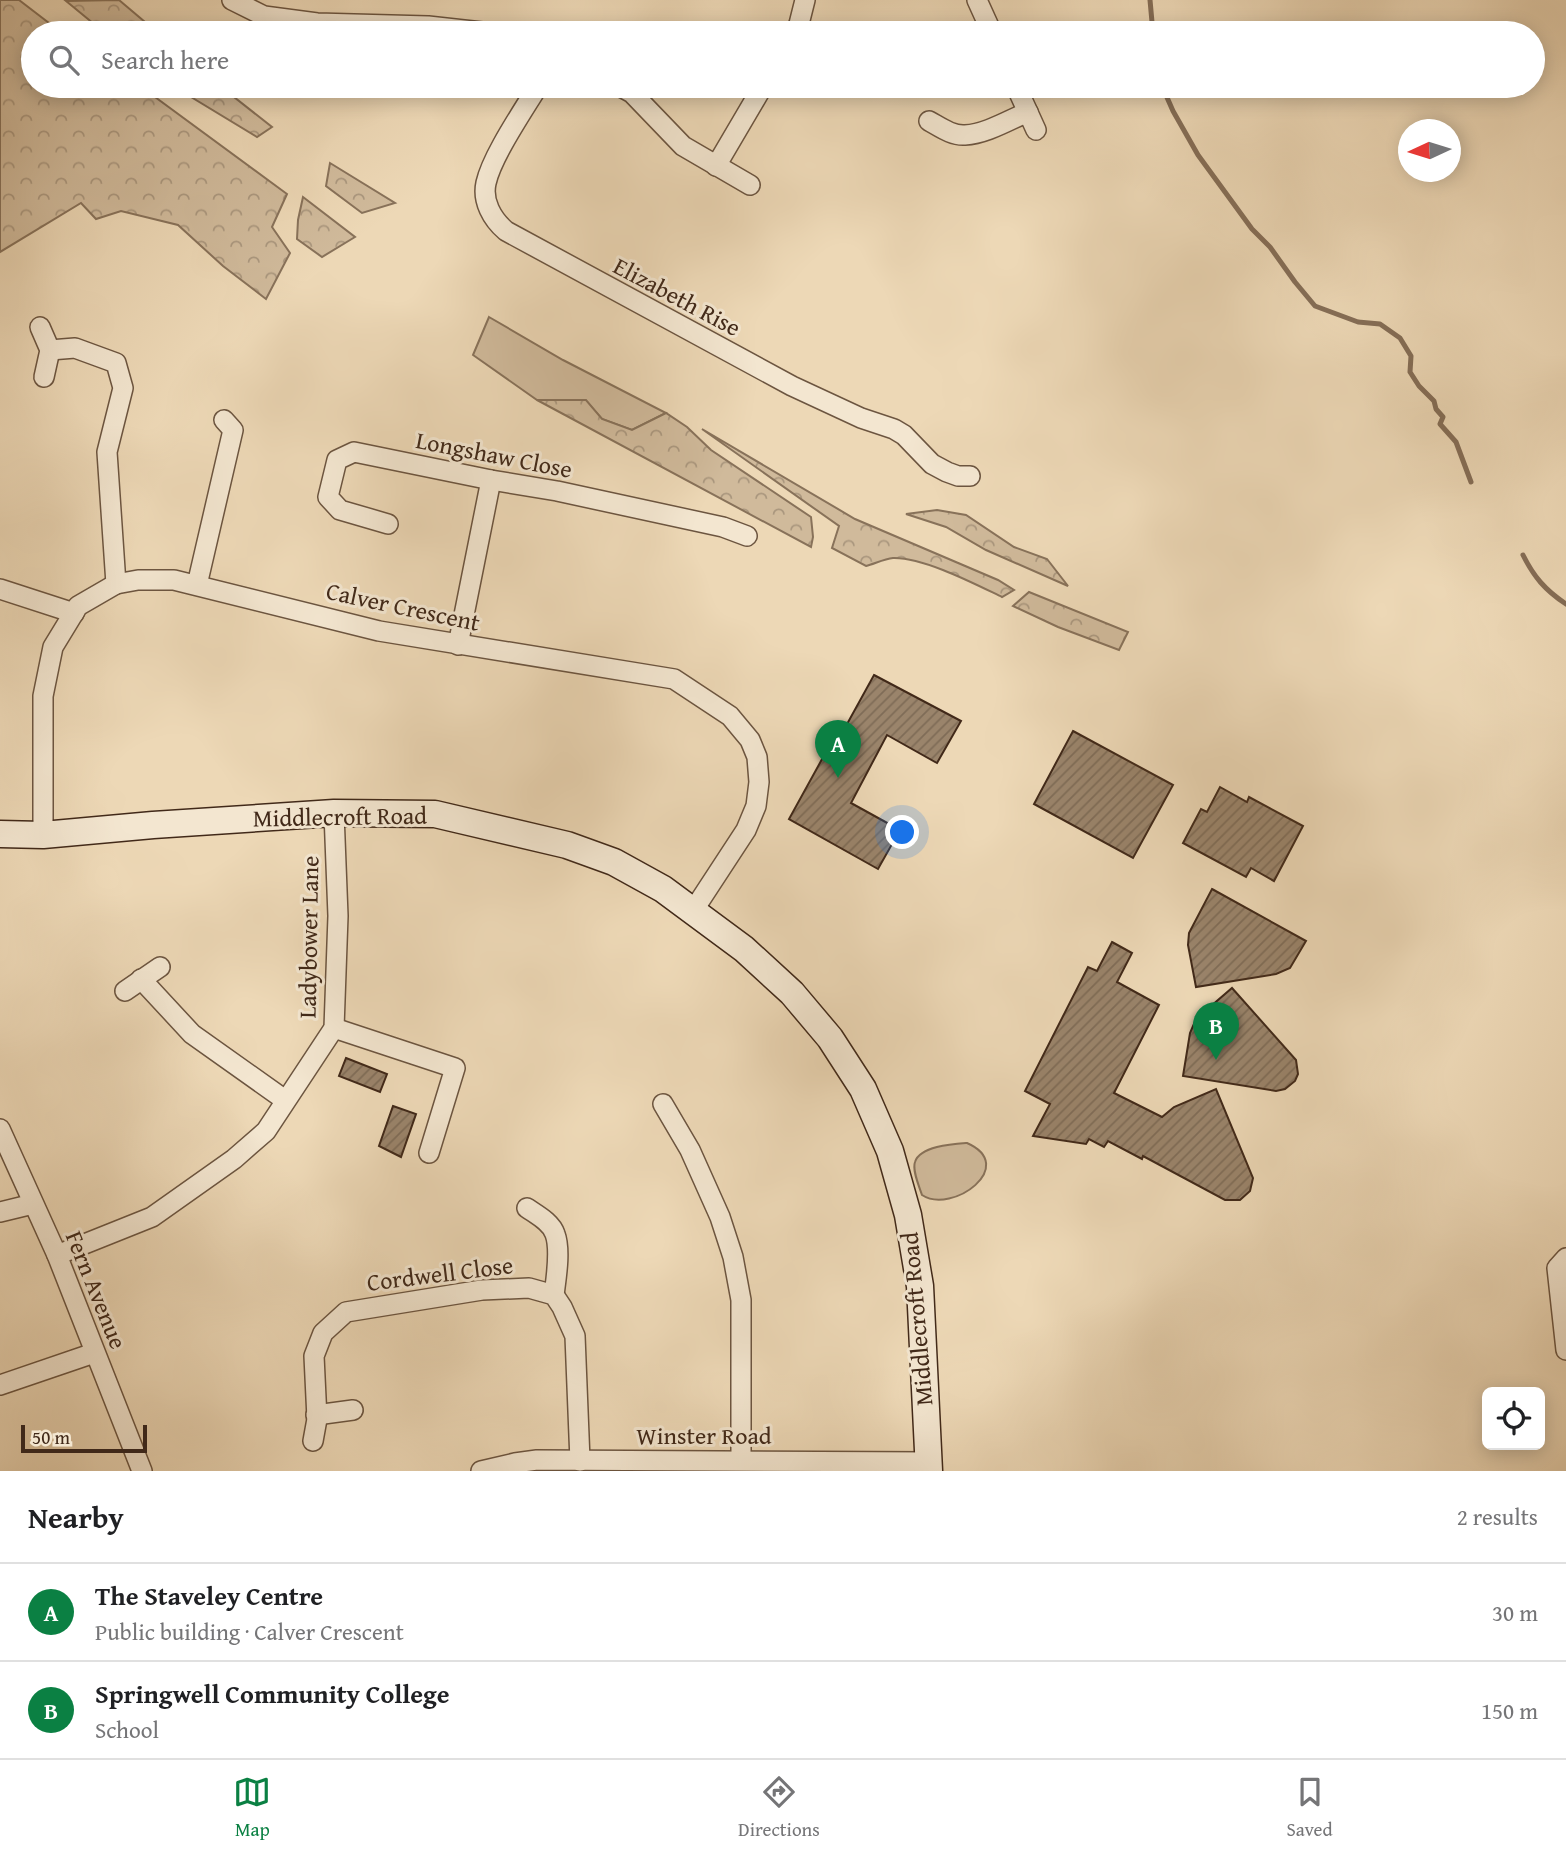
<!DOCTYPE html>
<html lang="en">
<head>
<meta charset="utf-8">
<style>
	body { margin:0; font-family:"Gentium Book Plus",serif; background:#f2f2f2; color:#202124 }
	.controls { position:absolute; right:21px; bottom:21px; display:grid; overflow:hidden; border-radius:10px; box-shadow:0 4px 18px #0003 }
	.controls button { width:63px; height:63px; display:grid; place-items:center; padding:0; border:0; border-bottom:2px solid #e0e0e0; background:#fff; color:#202124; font:35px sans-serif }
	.compass { position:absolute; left:1398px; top:119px; width:63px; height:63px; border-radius:50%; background:#fff; box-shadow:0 4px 18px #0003; rotate:266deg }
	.scale { position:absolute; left:21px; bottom:18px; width:126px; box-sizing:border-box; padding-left:7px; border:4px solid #412919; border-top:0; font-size:19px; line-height:24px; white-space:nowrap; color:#412919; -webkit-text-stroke:5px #f3e6d0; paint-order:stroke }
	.you { position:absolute; left:903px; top:833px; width:24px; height:24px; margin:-18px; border:5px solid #fff; border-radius:50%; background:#1a73e8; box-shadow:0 0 0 10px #1a73e833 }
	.badge { display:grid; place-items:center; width:46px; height:46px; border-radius:50%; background:#0b8043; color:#fff; font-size:23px; font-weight:700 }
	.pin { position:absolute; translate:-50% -58px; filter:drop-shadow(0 2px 4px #0008) }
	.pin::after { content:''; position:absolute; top:37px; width:24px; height:21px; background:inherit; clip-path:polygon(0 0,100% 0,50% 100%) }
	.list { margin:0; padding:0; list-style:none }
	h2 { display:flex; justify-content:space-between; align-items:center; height:91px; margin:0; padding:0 28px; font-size:30px }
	h2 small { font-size:23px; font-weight:400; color:#757577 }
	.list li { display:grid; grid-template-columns:46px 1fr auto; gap:21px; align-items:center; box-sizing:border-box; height:98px; padding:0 28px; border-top:2px solid #e0e0e0 }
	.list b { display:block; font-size:26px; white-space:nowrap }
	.list p { margin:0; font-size:23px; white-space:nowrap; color:#757577 }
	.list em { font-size:23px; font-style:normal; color:#757577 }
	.icon { flex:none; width:38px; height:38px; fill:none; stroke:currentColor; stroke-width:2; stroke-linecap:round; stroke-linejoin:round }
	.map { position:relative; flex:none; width:1566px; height:1471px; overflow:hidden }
	.search { position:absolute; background:#fff; box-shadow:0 4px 18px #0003; left:21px; right:21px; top:21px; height:77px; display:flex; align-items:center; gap:18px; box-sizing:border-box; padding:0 24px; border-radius:38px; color:#757577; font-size:26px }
	.sheet { height:287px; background:#fff }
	nav { display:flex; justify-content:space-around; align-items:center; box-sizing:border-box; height:98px; border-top:2px solid #e0e0e0; background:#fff; font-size:19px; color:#757577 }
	nav a { display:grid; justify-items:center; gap:4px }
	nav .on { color:#0b8043 }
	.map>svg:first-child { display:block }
</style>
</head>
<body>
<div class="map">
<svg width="1566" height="1471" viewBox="0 0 1566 1471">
	<defs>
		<pattern id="forest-crowns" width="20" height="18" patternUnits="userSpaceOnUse" patternTransform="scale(1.75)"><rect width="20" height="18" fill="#d0ba9b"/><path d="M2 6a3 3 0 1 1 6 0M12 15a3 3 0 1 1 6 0" fill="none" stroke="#aa977e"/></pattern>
		<pattern id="building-hatch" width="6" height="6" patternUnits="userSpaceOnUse" patternTransform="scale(1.75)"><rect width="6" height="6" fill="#9a846b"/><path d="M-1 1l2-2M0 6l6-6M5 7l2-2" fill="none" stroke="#7f6c57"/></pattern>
	</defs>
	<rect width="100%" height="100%" fill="#edd8b6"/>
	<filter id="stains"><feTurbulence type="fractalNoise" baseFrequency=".00286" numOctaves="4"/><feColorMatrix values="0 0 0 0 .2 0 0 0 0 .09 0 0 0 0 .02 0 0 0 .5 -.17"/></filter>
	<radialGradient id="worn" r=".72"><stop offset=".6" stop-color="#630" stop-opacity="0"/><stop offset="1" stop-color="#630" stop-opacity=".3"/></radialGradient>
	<g fill="#d0ba9b" stroke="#88725a" stroke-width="2">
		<polygon points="489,317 563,360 666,413 632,430 602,419 585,400 537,400 473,355"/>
		<path d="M967,1143c52,23 -15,72 -45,52 -3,-9 -10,-25 -7,-33 5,-16 38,-18 52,-19z"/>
	</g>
	<g fill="url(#forest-crowns)" stroke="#88725a" stroke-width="2">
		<polygon points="0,0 19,0 62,33 33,33 33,86 140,86 287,194 272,227 290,253 266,299 223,266 178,225 121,211 96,219 81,203 0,252"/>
		<polygon points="119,0 158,33 105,33 66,1"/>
		<polygon points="173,86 220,86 272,127 257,137"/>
		<polygon points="330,163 395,203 362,213 326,186"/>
		<polygon points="303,197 355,237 322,257 297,239 298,220"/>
		<polygon points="537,400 586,400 602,419 632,430 666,413 687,427 711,450 811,517 813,537 811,547"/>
		<path d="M702,429l153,90 143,61 16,10 -12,7c-27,-13 -79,-40 -109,-39 -9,1 -19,6 -27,8l-34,-18 7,-22z"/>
		<polygon points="937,510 966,515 1014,547 1047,559 1068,586 986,550 946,527 906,514"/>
		<polygon points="1029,592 1128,632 1119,650 1058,627 1013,606"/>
	</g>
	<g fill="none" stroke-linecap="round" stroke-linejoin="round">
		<g stroke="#856e57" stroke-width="5">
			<polyline points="1150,0 1153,33"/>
			<polyline points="1162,86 1173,111 1198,155 1252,229 1270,247 1295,282 1315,306 1358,322 1380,324 1400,338 1411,356 1410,372 1419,386 1434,401 1436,409 1443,417 1440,424 1456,442 1471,482"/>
			<path d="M1523,555c11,22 22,35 43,49"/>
		</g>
	</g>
	<g fill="url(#building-hatch)" stroke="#412919" stroke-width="2">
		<polygon points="874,675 961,721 937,763 887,735 851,803 900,830 878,869 789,819 837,732 841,735"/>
		<polygon points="1073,731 1173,785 1133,858 1034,804"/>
		<polygon points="1220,787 1247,802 1249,797 1303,826 1274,881 1251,868 1246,877 1183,843 1201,809 1207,812"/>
		<polygon points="1212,889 1306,941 1290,968 1276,974 1196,987 1188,945 1189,933"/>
		<polygon points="1112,942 1132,953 1117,982 1159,1005 1114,1093 1162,1117 1174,1107 1216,1089 1253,1178 1250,1191 1240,1200 1225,1200 1143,1156 1142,1159 1108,1141 1104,1147 1089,1139 1086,1144 1033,1136 1050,1104 1025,1091 1088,967 1097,971"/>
		<polygon points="1232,988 1296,1060 1298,1074 1295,1081 1285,1089 1276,1091 1183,1076 1190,1033 1196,1019"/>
		<polygon points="346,1058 387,1074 380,1092 339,1076"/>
		<polygon points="393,1106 416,1114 401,1157 379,1146"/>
	</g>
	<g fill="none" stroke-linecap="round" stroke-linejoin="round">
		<defs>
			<g id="street">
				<polyline points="232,0 264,16 317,23 428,26 491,33"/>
				<polyline points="977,0 992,33"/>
				<polyline points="794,33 799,24 805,0"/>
				<path d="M538,86c-15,25 -46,70 -52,97 -4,18 6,36 20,48l286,155 69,32 33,11 10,6 28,29 15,8 11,4h12"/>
				<polyline points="619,86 632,93 683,146 750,185"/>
				<polyline points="1016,86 1036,130"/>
				<path d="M929,121c11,6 23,15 36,14 21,-1 44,-15 63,-23"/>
				<polyline points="716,166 763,86"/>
				<polyline points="40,327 50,350 44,377"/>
				<polyline points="50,350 75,348 116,363 123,388 107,452 116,584"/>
				<polyline points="388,524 340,510 328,497 337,460 354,452 491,480 557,491 723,527 747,536"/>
				<polyline points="197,585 233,430 224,420"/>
				<polyline points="0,589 74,613"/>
				<polyline points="458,645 491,480"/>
				<polyline points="43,835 43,696 53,647 78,606 116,584 138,580 174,580 379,631 674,679 730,716 750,740 757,757 759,782 756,806 746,830 693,911"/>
				<polyline points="141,979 192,1034 285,1100"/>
				<polyline points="125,991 160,967"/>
				<polyline points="334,1028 455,1068 429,1153"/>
				<polyline points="663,1104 690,1150 720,1217 733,1257 741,1300 741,1460"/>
				<polyline points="0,1129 57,1255 142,1471"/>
				<path d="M527,1208c10,7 24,14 28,26 6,16 1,45 -1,61"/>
				<polyline points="0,1212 33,1204"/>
				<polyline points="57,1255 152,1217 234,1159 266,1131 334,1028 338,916 334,813"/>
				<polyline points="1566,1258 1557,1268 1566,1350"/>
				<polyline points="0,1385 94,1353"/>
				<polyline points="316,1415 353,1410"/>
				<polyline points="313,1441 317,1419 314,1356 323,1333 346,1312 482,1290 529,1288 554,1295 562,1307 575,1336 580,1461"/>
				<polyline points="481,1471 515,1463 537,1460 929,1462"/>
			</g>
			<polyline id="secondary" points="0,834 43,835 153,825 334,813 435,814 567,845 614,862 663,889 744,949 792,993 830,1038 863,1089 890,1151 908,1215 920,1286 929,1471"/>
		</defs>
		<use href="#street" stroke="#6c5540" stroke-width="22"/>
		<use href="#secondary" stroke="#412919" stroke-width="29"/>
		<use href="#street" stroke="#f3e6d0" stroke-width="19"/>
		<use href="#secondary" stroke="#f3e6d0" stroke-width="26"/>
	</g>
	<g text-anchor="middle" stroke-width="6" stroke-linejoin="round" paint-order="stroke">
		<g font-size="24" fill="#412919" stroke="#f3e6d0">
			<text transform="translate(677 297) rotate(28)" y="8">Elizabeth Rise</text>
			<text transform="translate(494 455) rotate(11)" y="8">Longshaw Close</text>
			<text transform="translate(403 607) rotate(12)" y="8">Calver Crescent</text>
			<text transform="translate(340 817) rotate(-1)" y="8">Middlecroft Road</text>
			<text transform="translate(309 937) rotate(-89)" y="8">Ladybower Lane</text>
			<text transform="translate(440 1274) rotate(-7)" y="8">Cordwell Close</text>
			<text transform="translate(96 1290) rotate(68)" y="8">Fern Avenue</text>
			<text transform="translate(917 1319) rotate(-95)" y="8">Middlecroft Road</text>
			<text x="704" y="1444">Winster Road</text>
		</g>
	</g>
	<rect width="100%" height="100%" filter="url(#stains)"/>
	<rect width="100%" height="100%" fill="url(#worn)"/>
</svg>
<div class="controls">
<button><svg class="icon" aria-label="locate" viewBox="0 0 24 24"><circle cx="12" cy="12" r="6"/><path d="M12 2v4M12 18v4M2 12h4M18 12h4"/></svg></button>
</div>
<svg class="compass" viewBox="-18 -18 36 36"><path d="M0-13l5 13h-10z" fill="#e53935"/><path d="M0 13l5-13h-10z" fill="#757577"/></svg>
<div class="scale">50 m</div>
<div class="you"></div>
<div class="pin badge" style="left:838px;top:778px">A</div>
<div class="pin badge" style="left:1216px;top:1060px">B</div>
<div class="search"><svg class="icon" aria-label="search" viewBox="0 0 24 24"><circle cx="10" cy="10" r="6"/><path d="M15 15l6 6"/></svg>Search here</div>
</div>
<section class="sheet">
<h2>Nearby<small>2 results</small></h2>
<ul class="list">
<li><span class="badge">A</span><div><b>The Staveley Centre</b><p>Public building · Calver Crescent</p></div><em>30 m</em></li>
<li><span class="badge">B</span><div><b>Springwell Community College</b><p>School</p></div><em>150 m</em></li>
</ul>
</section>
<nav>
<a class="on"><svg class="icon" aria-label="map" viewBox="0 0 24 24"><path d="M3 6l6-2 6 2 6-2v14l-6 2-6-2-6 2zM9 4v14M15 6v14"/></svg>Map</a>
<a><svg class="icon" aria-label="directions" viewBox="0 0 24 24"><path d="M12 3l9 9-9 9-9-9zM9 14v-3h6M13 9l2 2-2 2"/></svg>Directions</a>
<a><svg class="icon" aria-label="saved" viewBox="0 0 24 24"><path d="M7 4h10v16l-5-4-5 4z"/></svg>Saved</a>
</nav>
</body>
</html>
